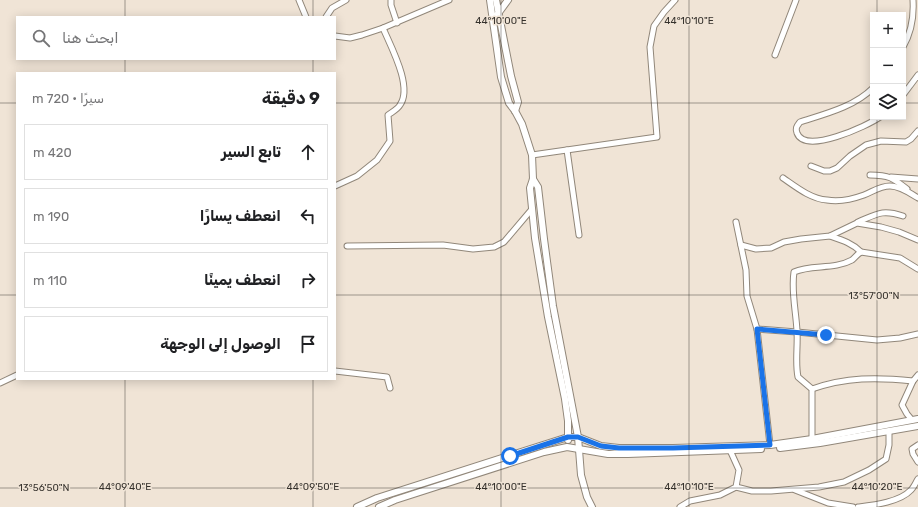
<!DOCTYPE html>
<html lang="ar">
<head>
<meta charset="utf-8">
<style>
	body { margin:0; font-family:Rubik,"Noto Sans Arabic",sans-serif; background:#f6f6f6; color:#202124; direction:rtl }
	.controls { position:absolute; right:12px; top:12px; display:grid; overflow:hidden; border-radius:0px; box-shadow:0 2px 10px #0003 }
	.controls button { width:36px; height:36px; display:grid; place-items:center; padding:0; border:0; border-bottom:1px solid #e0e0e0; background:#fff; color:#202124; font:20px sans-serif }
	.stop { position:absolute; width:12px; height:12px; margin:-9px; border:3px solid #1a73e8; border-radius:50%; background:#fff }
	.stop.end { background:#1a73e8; border-color:#fff; box-shadow:0 1px 4px #0008 }
	.list { margin:0; padding:0; list-style:none }
	h2 { display:flex; justify-content:space-between; align-items:center; height:52px; margin:0; padding:0 16px; font-size:17px }
	h2 small { font-size:13px; font-weight:400; color:#757577 }
	.list li { display:grid; grid-template-columns:26px 1fr auto; gap:12px; align-items:center; box-sizing:border-box; height:56px; margin:0 8px 8px; padding:0 8px; border:1px solid #e0e0e0; border-radius:0px }
	.list b { display:block; font-size:15px; white-space:nowrap }
	.list em { font-size:13px; font-style:normal; color:#757577 }
	.icon { flex:none; width:22px; height:22px; fill:none; stroke:currentColor; stroke-width:2; stroke-linecap:round; stroke-linejoin:round }
	.map { position:relative; flex:none; width:918px; height:507px; overflow:hidden; direction:ltr }
	.search { position:absolute; background:#fff; box-shadow:0 2px 10px #0003; left:16px; top:16px; width:320px; height:44px; display:flex; align-items:center; gap:10px; box-sizing:border-box; padding:0 14px; border-radius:0px; color:#757577; font-size:15px }
	.panel { position:absolute; background:#fff; box-shadow:0 2px 10px #0003; left:16px; top:72px; width:320px; height:308px; border-radius:0px; direction:rtl }
	.map>svg:first-child { display:block }
</style>
</head>
<body>
<div class="map">
<svg width="918" height="507" viewBox="0 0 918 507">
	<rect width="100%" height="100%" fill="#f0e4d6"/>
	<g fill="none" stroke-linecap="round" stroke-linejoin="round">
		<defs>
			<g id="minor">
				<polyline points="299,0 306,17"/>
				<polyline points="391,0 391,5 397,23"/>
				<polyline points="326,17 332,8 346,0"/>
				<polyline points="335,36 350,38 362,35 383,28 449,0"/>
				<path d="M903,47c8,-14 11,-31 10,-47"/>
				<polyline points="775,55 796,0"/>
				<path d="M873,88c-19,19 -48,26 -73,34 -3,4 -5,6 -3,11 8,22 70,-7 83,-16"/>
				<polyline points="903,95 918,75"/>
				<polyline points="567,150 579,235"/>
				<polyline points="532,155 657,137 650,47 654,26 664,12 675,0"/>
				<polyline points="811,166 824,171 830,171 837,168 850,156 866,145 881,141 906,142 911,139 918,131"/>
				<path d="M870,175c19,0 23,3 37,14"/>
				<polyline points="891,177 918,179"/>
				<path d="M783,178c13,9 28,21 44,22 11,2 26,-1 37,-5 8,-3 16,-9 26,-9 10,0 20,7 28,12"/>
				<path d="M335,186l22,-10 20,-16 13,-19 -2,-26c4,-3 10,-6 12,-10 13,-18 -9,-58 -17,-77"/>
				<polyline points="736,222 746,270 747,296 757,329 770,445"/>
				<path d="M858,222c19,-8 24,-13 45,-6"/>
				<path d="M830,236c12,4 22,7 31,16"/>
				<polyline points="741,245 756,249 771,248 784,242 801,239 830,236 857,223 881,227 899,232 918,240"/>
				<polyline points="347,246 443,245 473,249 494,247 504,242 532,209"/>
				<polyline points="757,329 797,332 877,340 900,338 918,334"/>
				<polyline points="335,371 387,377 390,388"/>
				<polyline points="0,383 17,375"/>
				<path d="M812,389c34,-12 65,-12 101,-8"/>
				<polyline points="912,420 907,414 902,405 913,381 918,375"/>
				<path d="M812,439v-50l-14,-12c-3,-15 0,-30 -1,-46 -1,-20 -6,-40 -3,-59 17,-8 40,-2 58,-12 3,-2 5,-6 9,-8l39,6 18,11"/>
				<polyline points="918,445 912,449 913,454 918,462"/>
				<polyline points="736,487 752,491 771,491 819,487 844,482 869,470 886,459 889,445 889,431"/>
				<polyline points="795,490 828,503 853,507"/>
				<polyline points="680,507 690,501 720,495 736,487 739,470 729,448"/>
				<path d="M858,507c16,-2 42,-5 53,-17 3,-3 5,-8 7,-11"/>
			</g>
			<g id="tertiary">
				<polyline points="490,0 501,77 509,103 515,111 522,124 532,155 533,179 530,188 535,238 548,317 565,399 568,421 568,440"/>
				<polyline points="496,0 511,76 518,102 515,111"/>
				<polyline points="497,15 508,0"/>
				<polyline points="533,179 538,187 544,239 553,306 578,437 581,475 587,497 592,507"/>
				<polyline points="780,448 820,443 918,426"/>
				<polyline points="357,507 377,498 568,437 578,437 601,446 619,448 673,448 770,445 812,439 918,419"/>
				<polyline points="379,507 395,500 544,452 567,447 608,454 628,454 761,449"/>
			</g>
		</defs>
		<use href="#minor" stroke="#91877a" stroke-width="7"/>
		<use href="#tertiary" stroke="#91877a" stroke-width="8"/>
		<use href="#minor" stroke="#fff" stroke-width="5"/>
		<use href="#tertiary" stroke="#fff" stroke-width="6"/>
	</g>
	<g fill="none" stroke-linecap="round" stroke-linejoin="round">
		<polyline stroke="#1a73e8" stroke-width="5" points="510,456 568,437 578,437 601,446 619,448 673,448 770,445 757,329 826,335"/>
	</g>
	<path fill="none" stroke="#35312c" stroke-width="1" stroke-opacity="0.45" d="M125,0v17M313,0v17M501,0v507M689,0v507M877,0v15M125,59v14M313,59v14M0,103h17M335,103h538M903,103h15M877,117v390M0,295h17M335,295h583M125,379v128M313,379v128M0,488h918"/>
	<g font-size="10" text-anchor="middle" fill="#35312c" stroke="#f0e4d6" stroke-width="3" stroke-linejoin="round" paint-order="stroke">
		<text x="501" y="24">44°10'00"E</text>
		<text x="689" y="24">44°10'10"E</text>
		<text x="874" y="299">13°57'00"N</text>
		<text x="125" y="490">44°09'40"E</text>
		<text x="313" y="490">44°09'50"E</text>
		<text x="501" y="490">44°10'00"E</text>
		<text x="689" y="490">44°10'10"E</text>
		<text x="877" y="490">44°10'20"E</text>
		<text x="44" y="491">13°56'50"N</text>
	</g>
</svg>
<div class="controls">
<button>+</button>
<button>−</button>
<button><svg class="icon" aria-label="layers" viewBox="0 0 24 24"><path d="M12 4l9 5-9 5-9-5zM3 14l9 5 9-5"/></svg></button>
</div>
<div class="stop" style="left:510px;top:456px"></div>
<div class="stop end" style="left:826px;top:335px"></div>
<div class="search"><svg class="icon" aria-label="search" viewBox="0 0 24 24"><circle cx="10" cy="10" r="6"/><path d="M15 15l6 6"/></svg>ابحث هنا</div>
<section class="panel">
<h2>9 دقيقة<small>سيرًا · 720 m</small></h2>
<ul class="list">
<li><svg class="icon" aria-label="ahead" viewBox="0 0 24 24"><path d="M12 20V5M6 11l6-6 6 6"/></svg><div><b>تابع السير</b></div><em>420 m</em></li>
<li><svg class="icon" aria-label="left" viewBox="0 0 24 24"><path d="M17 20v-9H6M10 6l-5 5 5 5"/></svg><div><b>انعطف يسارًا</b></div><em>190 m</em></li>
<li><svg class="icon" aria-label="right" viewBox="0 0 24 24"><path d="M7 20v-9h11M14 6l5 5-5 5"/></svg><div><b>انعطف يمينًا</b></div><em>110 m</em></li>
<li><svg class="icon" aria-label="arrive" viewBox="0 0 24 24"><path d="M6 21V4h12l-3 4 3 4H6"/></svg><div><b>الوصول إلى الوجهة</b></div></li>
</ul>
</section>
</div>
</body>
</html>
